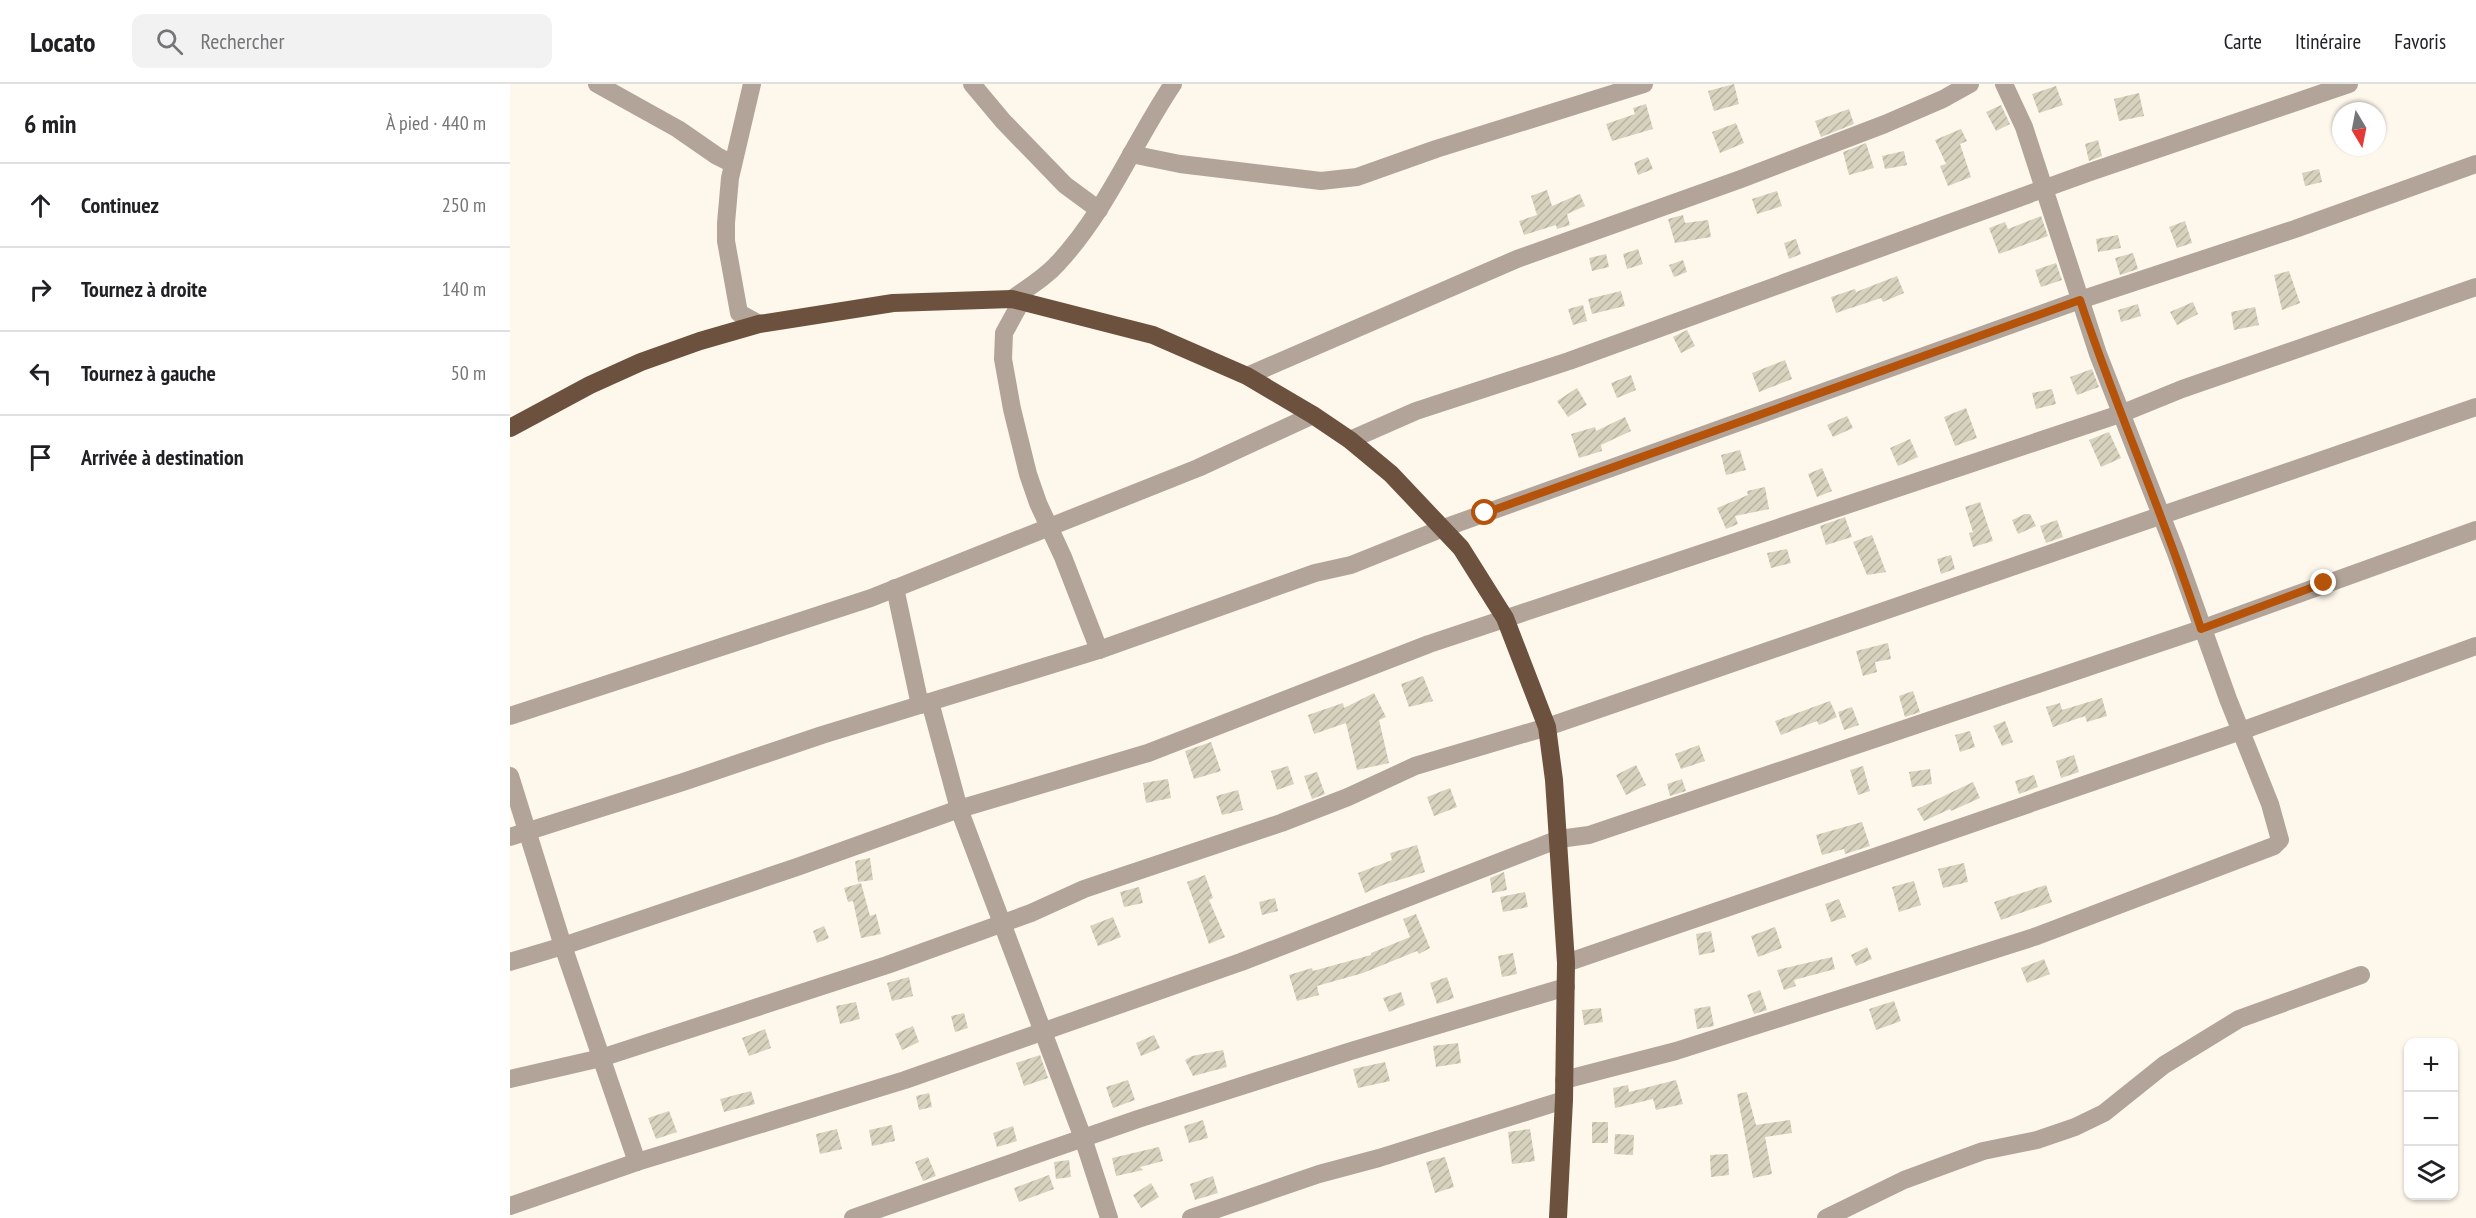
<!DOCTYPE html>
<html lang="fr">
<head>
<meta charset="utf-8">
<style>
	body { margin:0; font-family:"PT Sans Narrow",sans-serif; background:#f2f2f2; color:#202124 }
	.controls { position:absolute; right:18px; bottom:18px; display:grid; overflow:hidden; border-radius:12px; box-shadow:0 2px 4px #0004 }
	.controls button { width:54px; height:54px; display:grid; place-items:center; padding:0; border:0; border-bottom:2px solid #e0e0e0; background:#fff; color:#202124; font:30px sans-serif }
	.compass { position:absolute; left:1822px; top:18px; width:54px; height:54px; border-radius:50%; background:#fff; box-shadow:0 2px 4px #0004; rotate:170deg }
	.stop { position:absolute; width:18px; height:18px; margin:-14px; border:4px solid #b45309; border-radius:50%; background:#fff }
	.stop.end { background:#b45309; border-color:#fff; box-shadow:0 2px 6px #0008 }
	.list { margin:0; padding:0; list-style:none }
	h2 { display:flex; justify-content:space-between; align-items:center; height:78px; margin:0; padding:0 24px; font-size:26px }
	h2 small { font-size:20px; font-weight:400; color:#757577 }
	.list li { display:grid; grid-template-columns:39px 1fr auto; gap:18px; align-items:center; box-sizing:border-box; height:84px; padding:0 24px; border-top:2px solid #e0e0e0 }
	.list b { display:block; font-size:22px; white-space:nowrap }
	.list em { font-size:20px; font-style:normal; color:#757577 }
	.icon { flex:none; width:33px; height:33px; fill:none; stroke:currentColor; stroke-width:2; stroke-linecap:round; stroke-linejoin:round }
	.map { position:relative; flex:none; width:1966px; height:1134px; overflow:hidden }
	header { display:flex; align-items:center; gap:36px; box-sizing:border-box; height:84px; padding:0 30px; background:#fff; border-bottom:2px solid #e0e0e0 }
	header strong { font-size:28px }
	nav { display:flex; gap:33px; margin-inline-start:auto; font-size:21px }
	.search { width:420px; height:54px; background:#f2f2f2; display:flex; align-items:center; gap:15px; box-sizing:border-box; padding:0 21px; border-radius:12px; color:#757577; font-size:22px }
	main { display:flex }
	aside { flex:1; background:#fff }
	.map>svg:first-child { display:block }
</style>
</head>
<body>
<header>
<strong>Locato</strong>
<div class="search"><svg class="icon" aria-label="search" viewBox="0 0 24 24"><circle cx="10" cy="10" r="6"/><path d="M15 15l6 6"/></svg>Rechercher</div>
<nav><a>Carte</a><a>Itinéraire</a><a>Favoris</a></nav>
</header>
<main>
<aside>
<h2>6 min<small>À pied · 440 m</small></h2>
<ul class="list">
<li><svg class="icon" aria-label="ahead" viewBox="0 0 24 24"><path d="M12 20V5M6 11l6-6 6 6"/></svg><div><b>Continuez</b></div><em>250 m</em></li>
<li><svg class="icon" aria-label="right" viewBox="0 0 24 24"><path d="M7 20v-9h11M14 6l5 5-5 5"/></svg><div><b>Tournez à droite</b></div><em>140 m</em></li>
<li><svg class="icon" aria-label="left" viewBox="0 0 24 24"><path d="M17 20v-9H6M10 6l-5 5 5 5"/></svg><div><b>Tournez à gauche</b></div><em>50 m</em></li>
<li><svg class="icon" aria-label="arrive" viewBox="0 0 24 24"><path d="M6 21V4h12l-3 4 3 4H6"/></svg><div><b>Arrivée à destination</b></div></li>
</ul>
</aside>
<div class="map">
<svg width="1966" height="1134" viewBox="0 0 1966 1134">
	<defs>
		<pattern id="building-hatch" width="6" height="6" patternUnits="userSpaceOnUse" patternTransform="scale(1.5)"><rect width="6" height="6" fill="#d7d2be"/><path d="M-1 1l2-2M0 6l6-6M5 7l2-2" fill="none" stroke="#b8b3a2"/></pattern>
	</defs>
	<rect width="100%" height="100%" fill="#fef7ec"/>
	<g fill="url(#building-hatch)">
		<polygon points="1224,0 1229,20 1204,27 1198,7"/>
		<polygon points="1546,2 1553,21 1529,29 1522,10"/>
		<polygon points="1629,9 1634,32 1609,37 1604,15"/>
		<polygon points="1136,20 1143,45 1102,57 1096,40 1125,30 1123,24"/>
		<polygon points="1491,21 1500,40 1486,47 1476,28"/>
		<polygon points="1339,25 1344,40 1311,53 1305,37"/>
		<polygon points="1226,39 1234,59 1210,69 1202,48"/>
		<polygon points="1451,45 1457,57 1450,60 1461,93 1438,102 1430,82 1436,80 1425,56"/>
		<polygon points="1588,56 1592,72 1579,77 1575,60"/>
		<polygon points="1356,59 1364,84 1339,91 1333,68"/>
		<polygon points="1394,67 1397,81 1375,85 1372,72"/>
		<polygon points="1138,73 1143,85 1128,91 1124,79"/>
		<polygon points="1809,85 1812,98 1795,102 1792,89"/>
		<polygon points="1037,106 1042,122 1070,110 1075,122 1057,130 1060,141 1047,145 1046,141 1014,151 1009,137 1027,131 1021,112"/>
		<polygon points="1267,107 1272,122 1247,130 1242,115"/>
		<polygon points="1173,131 1175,139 1198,136 1201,153 1165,159 1158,135"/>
		<polygon points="1531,132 1538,152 1489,170 1479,144 1495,138 1498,145"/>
		<polygon points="1675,137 1682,159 1667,164 1659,143"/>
		<polygon points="1608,151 1611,164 1588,168 1586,155"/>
		<polygon points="1286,155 1291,170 1279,175 1274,159"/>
		<polygon points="1128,165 1133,180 1117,185 1113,170"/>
		<polygon points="1623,169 1628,185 1610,191 1605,174"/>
		<polygon points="1096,170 1099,183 1082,187 1079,174"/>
		<polygon points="1173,176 1177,188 1164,193 1159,181"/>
		<polygon points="1546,179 1552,196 1531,203 1525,186"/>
		<polygon points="1779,187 1790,219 1772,226 1764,191"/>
		<polygon points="1387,192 1394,209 1373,218 1371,214 1326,229 1321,213 1345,205 1346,208"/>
		<polygon points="1111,207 1115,222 1082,230 1078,215"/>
		<polygon points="1683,218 1688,230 1667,241 1660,228"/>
		<polygon points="1628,220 1631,232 1611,238 1608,226"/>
		<polygon points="1073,221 1077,237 1063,241 1058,225"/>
		<polygon points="1745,223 1749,241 1724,246 1721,228"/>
		<polygon points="1177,246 1185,262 1171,269 1163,253"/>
		<polygon points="1275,276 1282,295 1249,308 1242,289"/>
		<polygon points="1582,285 1589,303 1567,311 1560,293"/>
		<polygon points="1121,291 1126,306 1107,314 1101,299"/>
		<polygon points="1067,304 1077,321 1058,333 1047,317"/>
		<polygon points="1542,305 1546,320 1526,325 1522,309"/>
		<polygon points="1456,324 1467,354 1445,362 1434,333"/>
		<polygon points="1337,332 1343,344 1323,353 1317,341"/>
		<polygon points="1115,333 1121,347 1091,361 1092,367 1069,374 1061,350 1085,343 1086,347"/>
		<polygon points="1599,348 1611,374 1591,383 1579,356"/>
		<polygon points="1400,355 1408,373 1388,382 1380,364"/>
		<polygon points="1230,366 1236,386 1216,391 1211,371"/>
		<polygon points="1312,384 1322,407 1307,413 1298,390"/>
		<polygon points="1255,403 1259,425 1225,432 1228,440 1216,445 1207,424 1238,411 1237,407"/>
		<polygon points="1470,418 1483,457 1463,463 1459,449 1463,448 1455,423"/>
		<polygon points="1515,430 1520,430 1526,442 1508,450 1502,436"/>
		<polygon points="1335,433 1342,453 1316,461 1310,442"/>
		<polygon points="1547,436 1553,453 1536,459 1530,442"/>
		<polygon points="1362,451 1376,488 1357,491 1343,458"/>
		<polygon points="1277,465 1281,479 1261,484 1257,469"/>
		<polygon points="1441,471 1445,485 1431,490 1427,475"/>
		<polygon points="1378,559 1381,575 1365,578 1367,588 1353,592 1346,567"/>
		<polygon points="913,592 923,617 899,623 891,600"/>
		<polygon points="1403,607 1410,628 1395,633 1389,612"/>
		<polygon points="864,609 876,633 869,636 879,679 847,686 836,639 804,650 798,631 833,619 834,624"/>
		<polygon points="1592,614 1597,632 1577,638 1575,632 1543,643 1536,623 1550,619 1552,626"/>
		<polygon points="1320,617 1327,633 1309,641 1307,637 1271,651 1265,637"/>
		<polygon points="1342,623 1349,641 1334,646 1328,628"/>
		<polygon points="1495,637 1503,658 1492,662 1483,642"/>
		<polygon points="1460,647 1465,663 1450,668 1445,651"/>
		<polygon points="701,658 711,687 684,695 675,667"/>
		<polygon points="1189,661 1195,677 1171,685 1165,670"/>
		<polygon points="1564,671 1569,688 1551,694 1546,677"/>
		<polygon points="1126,681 1136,701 1116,711 1106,691"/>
		<polygon points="778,682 784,700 767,706 761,687"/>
		<polygon points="1353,682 1360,707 1348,711 1340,686"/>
		<polygon points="1420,685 1422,700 1402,703 1399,688"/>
		<polygon points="807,688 815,710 802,715 794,692"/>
		<polygon points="1524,691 1528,703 1509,710 1505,697"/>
		<polygon points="658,695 661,714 636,719 633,699"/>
		<polygon points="1172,695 1176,707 1160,712 1157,700"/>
		<polygon points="1463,698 1470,714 1441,727 1440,725 1414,737 1407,725"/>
		<polygon points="940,704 947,723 924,732 917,713"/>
		<polygon points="728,706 733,726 712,731 706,712"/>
		<polygon points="1352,738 1360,762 1335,770 1334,765 1312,771 1306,751"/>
		<polygon points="907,761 915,788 873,801 855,809 848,789 882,776 880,769"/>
		<polygon points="360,774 363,796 348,798 345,777"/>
		<polygon points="1454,779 1458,798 1433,804 1428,785"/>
		<polygon points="994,788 997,806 982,809 980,794"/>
		<polygon points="695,791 703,814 699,816 715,853 699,860 677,798"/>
		<polygon points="1404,797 1411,821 1389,828 1382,803"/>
		<polygon points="351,799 360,832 366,830 371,850 351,854 343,817 338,818 334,804"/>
		<polygon points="1536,801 1542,818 1491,836 1484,818"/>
		<polygon points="629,803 633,819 614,823 610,808"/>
		<polygon points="1015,808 1018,823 993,828 990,813"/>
		<polygon points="765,814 768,827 752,831 749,818"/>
		<polygon points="1329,815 1336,833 1321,838 1315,820"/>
		<polygon points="906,830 920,864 909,870 907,867 853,889 807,902 809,911 787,917 779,891 802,884 803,887 861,871 861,869 900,853 893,835"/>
		<polygon points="603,833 611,853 588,862 580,842"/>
		<polygon points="314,842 319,854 307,859 303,847"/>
		<polygon points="1265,843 1272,864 1248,873 1241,852"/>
		<polygon points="1201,847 1205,868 1189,871 1186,850"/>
		<polygon points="1357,863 1362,875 1346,882 1341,871"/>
		<polygon points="1003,869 1007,890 992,893 988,872"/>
		<polygon points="1322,873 1325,885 1284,896 1286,902 1274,906 1267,886"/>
		<polygon points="1534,875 1540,890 1517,899 1511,884"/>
		<polygon points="399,893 403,912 382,917 377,899"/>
		<polygon points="937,893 944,914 927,920 920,899"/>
		<polygon points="1250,906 1257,926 1244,930 1237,911"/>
		<polygon points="891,908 895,921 879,928 873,914"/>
		<polygon points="1384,917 1391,937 1366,946 1359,925"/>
		<polygon points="346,918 350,935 330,940 326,922"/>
		<polygon points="1200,922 1204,942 1187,945 1184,925"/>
		<polygon points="1091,924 1093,938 1074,941 1072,926"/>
		<polygon points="454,929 458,944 445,948 441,932"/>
		<polygon points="403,942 409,958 392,966 385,950"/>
		<polygon points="255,945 261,964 239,972 232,954"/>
		<polygon points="644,951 650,964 631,972 626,959"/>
		<polygon points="948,959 951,979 926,983 923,962"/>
		<polygon points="713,966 717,983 683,992 675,976 682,972"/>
		<polygon points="530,971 538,994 514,1002 506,979"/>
		<polygon points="875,978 880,997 848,1004 843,985"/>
		<polygon points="618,996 625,1016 603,1024 596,1003"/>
		<polygon points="1166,996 1173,1020 1146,1026 1143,1015 1105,1024 1103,1004 1118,1001 1119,1008"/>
		<polygon points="241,1007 245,1020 214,1028 210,1015"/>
		<polygon points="1237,1008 1246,1041 1280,1036 1282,1049 1255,1053 1262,1090 1243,1094 1227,1010"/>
		<polygon points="419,1009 422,1023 409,1026 406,1012"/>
		<polygon points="159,1027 167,1048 146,1055 138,1034"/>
		<polygon points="693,1036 698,1054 679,1059 674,1042"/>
		<rect x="1082" y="1038" width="16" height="21"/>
		<polygon points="382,1041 385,1057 362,1062 359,1046"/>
		<polygon points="503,1042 507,1057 487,1063 483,1049"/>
		<polygon points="327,1045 332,1065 310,1070 306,1050"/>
		<polygon points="1020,1045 1025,1077 1002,1080 998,1048"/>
		<polygon points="1105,1050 1124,1051 1123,1071 1104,1070"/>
		<polygon points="649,1063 653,1077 630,1083 633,1086 606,1092 602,1074"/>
		<polygon points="1218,1070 1219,1091 1201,1093 1200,1071"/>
		<polygon points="418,1073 426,1092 413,1097 405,1078"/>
		<polygon points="935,1073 944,1103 925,1109 916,1078"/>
		<polygon points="559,1076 561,1093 546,1095 544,1078"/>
		<polygon points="539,1091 544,1105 509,1118 504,1104"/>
		<polygon points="703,1092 708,1109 685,1116 680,1100"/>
		<polygon points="641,1099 649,1113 631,1124 623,1111"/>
	</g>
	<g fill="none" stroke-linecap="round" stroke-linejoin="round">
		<g stroke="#b2a499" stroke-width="18">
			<polyline points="87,0 168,45 207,72 223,80"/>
			<polyline points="242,0 220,94 216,139 216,157 229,229 249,240"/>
			<polyline points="462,0 493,37 555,101 589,126"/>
			<polyline points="621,70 670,80 811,97 847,93 926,65 1134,0"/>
			<path d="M502,215c17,-12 34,-22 47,-37 48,-52 75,-120 114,-178"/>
			<polyline points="511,218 494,249 493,275 502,325 518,390 528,419 553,473 589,566"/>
			<polyline points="737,292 1007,175 1231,95 1375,40 1433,15 1460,0"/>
			<polyline points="840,356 906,327 1059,277 1580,88 1839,0"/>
			<polyline points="385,504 410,621"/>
			<polyline points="420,618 449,725 573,1054 599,1134"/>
			<polyline points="0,632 361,514 688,384 803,331"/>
			<polyline points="0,692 53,862 127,1078"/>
			<polyline points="0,753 173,698 312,651 589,566 805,489 841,481 931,445 1570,216 1785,145 1966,80"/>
			<polyline points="0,878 53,862 287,783 449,725 638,669 919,560 1613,329 1672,305 1966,203"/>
			<polyline points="1056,879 1731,647 1966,562"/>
			<polyline points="0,995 91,974 377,881 521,829 574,805 771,739 838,713 905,682 1037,643 1966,323"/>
			<polyline points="1054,996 1166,967 1524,853 1764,762 1770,756 1760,720 1718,615 1666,469 1588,270 1514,43 1494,0"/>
			<polyline points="0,1122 127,1078 395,996 731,878 1049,755 1079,751 1691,545 1966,446"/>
			<polyline points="343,1134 628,1035 841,967 1056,903"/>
			<polyline points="681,1134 809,1090 869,1074 1054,1016"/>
			<polyline points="1316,1134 1394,1096 1473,1067 1527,1056 1565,1043 1594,1029 1654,981 1729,935 1851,891"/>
		</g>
		<polyline stroke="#6c523e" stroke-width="18" points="0,344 80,301 131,278 190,257 249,240 383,219 502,215 643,251 737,292 803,331 840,356 881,390 951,464 995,534 1037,643 1044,696 1056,879 1054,1016 1048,1134"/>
	</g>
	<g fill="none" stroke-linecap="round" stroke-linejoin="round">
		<path stroke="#b45309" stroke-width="8" d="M975,429l595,-213c37,111 85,218 121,329l123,-46"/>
	</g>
</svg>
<div class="controls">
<button>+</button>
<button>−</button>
<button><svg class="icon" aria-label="layers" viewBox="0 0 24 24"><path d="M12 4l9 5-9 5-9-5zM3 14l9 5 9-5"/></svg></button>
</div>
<svg class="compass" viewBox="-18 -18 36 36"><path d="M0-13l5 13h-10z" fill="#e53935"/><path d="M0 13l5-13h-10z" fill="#757577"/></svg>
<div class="stop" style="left:975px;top:429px"></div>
<div class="stop end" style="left:1814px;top:499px"></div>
</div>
</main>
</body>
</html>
